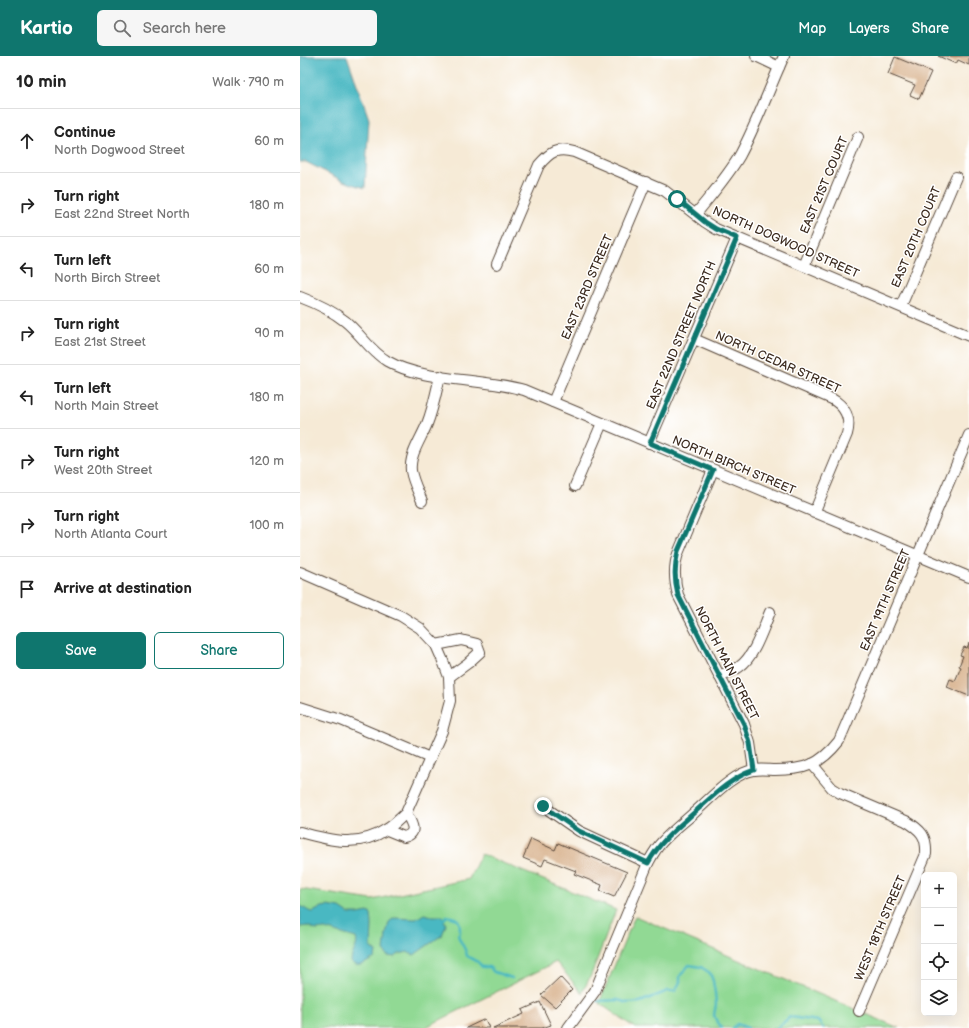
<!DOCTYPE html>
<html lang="en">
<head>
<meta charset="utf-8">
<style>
	body { margin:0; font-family:"Balsamiq Sans",sans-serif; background:#f6f6f6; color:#222 }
	.controls { position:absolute; right:12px; bottom:12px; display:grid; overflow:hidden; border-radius:6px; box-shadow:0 4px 16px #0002 }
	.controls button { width:36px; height:36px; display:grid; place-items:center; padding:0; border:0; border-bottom:1px solid #e0e0e0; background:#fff; color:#222; font:20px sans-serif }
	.stop { position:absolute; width:12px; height:12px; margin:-9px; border:3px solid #0f766e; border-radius:50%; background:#fff }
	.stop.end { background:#0f766e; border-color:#fff; box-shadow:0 1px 4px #0008 }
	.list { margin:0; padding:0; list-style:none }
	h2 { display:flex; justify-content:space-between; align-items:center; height:52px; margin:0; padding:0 16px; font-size:17px }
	h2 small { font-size:13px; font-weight:400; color:#767676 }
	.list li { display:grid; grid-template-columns:26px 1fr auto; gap:12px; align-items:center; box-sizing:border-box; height:64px; padding:0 16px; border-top:1px solid #e0e0e0 }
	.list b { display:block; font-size:15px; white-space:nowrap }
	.list p { margin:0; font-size:13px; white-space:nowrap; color:#767676 }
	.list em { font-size:13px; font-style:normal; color:#767676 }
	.actions { display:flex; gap:8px; padding:12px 16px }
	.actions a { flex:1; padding:9px 0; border:1px solid #0f766e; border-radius:6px; text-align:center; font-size:14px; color:#0f766e }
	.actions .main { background:#0f766e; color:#fff }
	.icon { flex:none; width:22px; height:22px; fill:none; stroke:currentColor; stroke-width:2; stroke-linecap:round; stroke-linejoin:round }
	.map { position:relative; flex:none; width:669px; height:972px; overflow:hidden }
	header { display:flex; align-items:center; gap:24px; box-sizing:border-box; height:56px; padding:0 20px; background:#0f766e; color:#fff }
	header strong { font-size:19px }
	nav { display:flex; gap:22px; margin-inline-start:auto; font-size:14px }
	.search { width:280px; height:36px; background:#f6f6f6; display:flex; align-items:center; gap:10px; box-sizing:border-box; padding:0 14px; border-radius:6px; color:#767676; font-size:15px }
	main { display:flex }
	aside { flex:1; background:#fff }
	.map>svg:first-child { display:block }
</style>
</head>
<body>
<header>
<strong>Kartio</strong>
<div class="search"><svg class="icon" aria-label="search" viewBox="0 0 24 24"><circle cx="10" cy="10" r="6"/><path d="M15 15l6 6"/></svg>Search here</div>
<nav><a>Map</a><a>Layers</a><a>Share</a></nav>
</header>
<main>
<aside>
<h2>10 min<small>Walk · 790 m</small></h2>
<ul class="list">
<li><svg class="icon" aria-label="ahead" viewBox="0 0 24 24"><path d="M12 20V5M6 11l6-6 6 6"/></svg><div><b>Continue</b><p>North Dogwood Street</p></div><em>60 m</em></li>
<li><svg class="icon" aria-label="right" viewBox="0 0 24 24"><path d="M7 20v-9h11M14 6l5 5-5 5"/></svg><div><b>Turn right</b><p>East 22nd Street North</p></div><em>180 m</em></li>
<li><svg class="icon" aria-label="left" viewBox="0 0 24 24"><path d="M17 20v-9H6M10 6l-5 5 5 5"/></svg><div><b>Turn left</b><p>North Birch Street</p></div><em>60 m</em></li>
<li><svg class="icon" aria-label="right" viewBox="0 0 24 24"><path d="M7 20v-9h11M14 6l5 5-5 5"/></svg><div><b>Turn right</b><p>East 21st Street</p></div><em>90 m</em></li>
<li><svg class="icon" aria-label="left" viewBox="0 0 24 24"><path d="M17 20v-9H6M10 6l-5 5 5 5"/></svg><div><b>Turn left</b><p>North Main Street</p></div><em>180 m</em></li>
<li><svg class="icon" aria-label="right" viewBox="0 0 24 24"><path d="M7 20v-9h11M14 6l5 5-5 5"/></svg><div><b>Turn right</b><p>West 20th Street</p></div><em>120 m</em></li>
<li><svg class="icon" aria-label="right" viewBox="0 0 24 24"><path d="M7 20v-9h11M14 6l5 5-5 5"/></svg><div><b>Turn right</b><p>North Atlanta Court</p></div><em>100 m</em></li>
<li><svg class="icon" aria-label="arrive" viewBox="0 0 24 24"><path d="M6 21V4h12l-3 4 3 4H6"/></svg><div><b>Arrive at destination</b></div></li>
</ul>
<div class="actions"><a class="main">Save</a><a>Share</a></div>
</aside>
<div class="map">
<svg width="669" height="972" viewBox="0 0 669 972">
	<rect width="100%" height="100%" fill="#fff"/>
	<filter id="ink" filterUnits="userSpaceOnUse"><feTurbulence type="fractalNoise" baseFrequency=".025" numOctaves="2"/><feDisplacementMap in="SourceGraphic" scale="8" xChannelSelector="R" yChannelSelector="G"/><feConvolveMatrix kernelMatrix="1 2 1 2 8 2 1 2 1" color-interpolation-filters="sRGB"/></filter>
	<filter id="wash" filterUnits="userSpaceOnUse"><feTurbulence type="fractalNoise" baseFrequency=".012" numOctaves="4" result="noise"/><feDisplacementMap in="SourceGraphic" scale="16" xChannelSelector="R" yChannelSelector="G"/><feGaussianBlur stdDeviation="0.9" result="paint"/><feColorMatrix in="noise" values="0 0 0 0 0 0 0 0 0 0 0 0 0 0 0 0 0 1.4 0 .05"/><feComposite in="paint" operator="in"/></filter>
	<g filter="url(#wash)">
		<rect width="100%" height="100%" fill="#f6ead6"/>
		<g fill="#91d994" stroke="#668259">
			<polygon points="181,798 316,854 291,919 282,937 256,906 124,972 0,972 0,833 72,844 169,823"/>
			<polygon points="335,860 599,972 335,972 299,947"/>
		</g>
		<g fill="#49b8c2" stroke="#427170">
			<polygon points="0,0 47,0 69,63 65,132 43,125 6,106 0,106"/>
			<path d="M0,850c5,1 7,6 13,6l9,-5 5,-1 13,2 9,6h9l10,-2 3,2 1,11 -1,23 5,4 -1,6c-8,3 -16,12 -24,4 0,-10 8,-15 5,-24l-31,-9 -9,1 -8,-4 -8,1z"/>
			<polygon points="124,858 132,860 141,860 143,861 146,869 142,879 114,899 108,896 99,898 95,901 87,900 84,894 86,879 89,866 94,862 116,863"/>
		</g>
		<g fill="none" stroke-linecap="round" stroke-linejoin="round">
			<g stroke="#49b8c2" stroke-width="2.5">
				<path d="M144,863l3,-3c13,2 13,5 13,16l-2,3c2,8 8,13 9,21l11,6 4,5h7l5,5 18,6"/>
				<polyline points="297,945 318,944 328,947 340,946 368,935 375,935 380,926 380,920 389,909 401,911 410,917 413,925 415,937 416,948 414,959 416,964 422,972"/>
				<polyline points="433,972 437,968 448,972"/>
				<polyline points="477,972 490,961 518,965 523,972"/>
			</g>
		</g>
		<g id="blocks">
			<g fill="#d6ae87">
				<polygon points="638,0 669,0 669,9 658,4 656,8"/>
				<polygon points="595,1 631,16 619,43 610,39 615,29 588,18"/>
				<polygon points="669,587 669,640 647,631 650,623 655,625 661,611 659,610 663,600 660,599 664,591 667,592"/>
				<polygon points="231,783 255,794 258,787 327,816 314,841 300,835 302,829 274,818 276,815 245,803 242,810 223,802"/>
				<polygon points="260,921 272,934 255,951 241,939"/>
				<polygon points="240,946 251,969 242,972 193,972 224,958 222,954"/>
				<polygon points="185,963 189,972 166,972"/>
			</g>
		</g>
	</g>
	<g filter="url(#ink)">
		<use href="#blocks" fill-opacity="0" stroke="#57473a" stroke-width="1"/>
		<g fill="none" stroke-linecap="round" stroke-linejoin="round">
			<defs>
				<g id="minor">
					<polyline points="456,0 479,11"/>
					<path d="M396,158c15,-19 32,-38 44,-59 17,-32 29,-66 44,-99"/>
					<path d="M197,208l42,-99c11,-13 18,-18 35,-13l91,39 40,31 11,7 253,107"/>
					<polyline points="504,210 558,81"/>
					<path d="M0,241c16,6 31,13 45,24 15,12 25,30 42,40 36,21 96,17 137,29l445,187"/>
					<polyline points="601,250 656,121"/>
					<path d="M394,283l138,60c14,8 19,20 15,35l-33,79"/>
					<polyline points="253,346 346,126"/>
					<polyline points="349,387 437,182"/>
					<path d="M413,414l-34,81c-6,15 -5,29 -1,44l66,129 6,19 4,27"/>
					<polyline points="275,430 302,367"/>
					<path d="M122,445c-4,-10 -9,-19 -11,-30 -2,-16 10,-32 16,-47 6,-15 9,-31 13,-48"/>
					<path d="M0,516l101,44 19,12 16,17 7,16 6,16 1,24 -8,30 -36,82c-6,5 -12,12 -19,16 -28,19 -56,12 -87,3"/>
					<polyline points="136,589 161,584 177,588 180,596 168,607 149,621"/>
					<path d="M419,620c7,-3 14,-5 20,-9 16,-11 24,-39 31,-55"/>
					<polyline points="0,651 41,664 130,702"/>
					<path d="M512,708l20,24 8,5 66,28c15,9 21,15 20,33l-67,157"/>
					<polyline points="243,750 279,775 348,807"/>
					<path d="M87,774l17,7c15,-4 7,-15 2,-24"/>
					<path d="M268,972l27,-37 53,-128c4,-7 8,-15 14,-21 10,-11 22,-20 33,-30 16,-14 38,-39 59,-42 7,-1 15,0 21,0 30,0 45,-5 64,-29l130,-306"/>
				</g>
			</defs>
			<use href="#minor" stroke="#57473a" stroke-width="12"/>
			<use href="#minor" stroke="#fff" stroke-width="10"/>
		</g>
	</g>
	<g fill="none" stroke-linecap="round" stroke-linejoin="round" filter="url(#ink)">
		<path stroke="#0f766e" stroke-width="5" d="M243,750l36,25 69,32c13,-23 29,-35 48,-52 18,-16 35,-33 58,-41l-4,-27 -6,-19 -66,-129c-4,-15 -4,-28 0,-44l35,-81 -63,-27 87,-205 -21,-9 -11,-7 -28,-23"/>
	</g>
	<g text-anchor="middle" stroke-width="3" stroke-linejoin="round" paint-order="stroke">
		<g font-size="12" fill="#3b2a1e" stroke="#fff">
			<text transform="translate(524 129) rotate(-67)" y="4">EAST 21ST COURT</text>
			<text transform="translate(616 181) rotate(-67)" y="4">EAST 20TH COURT</text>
			<text transform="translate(486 186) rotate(24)" y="4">NORTH DOGWOOD STREET</text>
			<text transform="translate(287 231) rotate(-67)" y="4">EAST 23RD STREET</text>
			<text transform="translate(381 279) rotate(-67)" y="4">EAST 22ND STREET NORTH</text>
			<text transform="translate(478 306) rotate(24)" y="4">NORTH CEDAR STREET</text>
			<text transform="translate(434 409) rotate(23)" y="4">NORTH BIRCH STREET</text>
			<text transform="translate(585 544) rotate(-67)" y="4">EAST 19TH STREET</text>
			<text transform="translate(427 607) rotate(63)" y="4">NORTH MAIN STREET</text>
			<text transform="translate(580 872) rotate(-67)" y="4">WEST 18TH STREET</text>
		</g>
	</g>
</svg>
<div class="controls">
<button>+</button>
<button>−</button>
<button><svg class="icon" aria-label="locate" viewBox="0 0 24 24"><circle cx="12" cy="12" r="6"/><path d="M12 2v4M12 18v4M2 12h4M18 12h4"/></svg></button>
<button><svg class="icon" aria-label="layers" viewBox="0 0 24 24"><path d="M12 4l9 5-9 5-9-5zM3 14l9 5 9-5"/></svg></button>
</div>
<div class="stop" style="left:377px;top:143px"></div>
<div class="stop end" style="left:243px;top:750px"></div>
</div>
</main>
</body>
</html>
